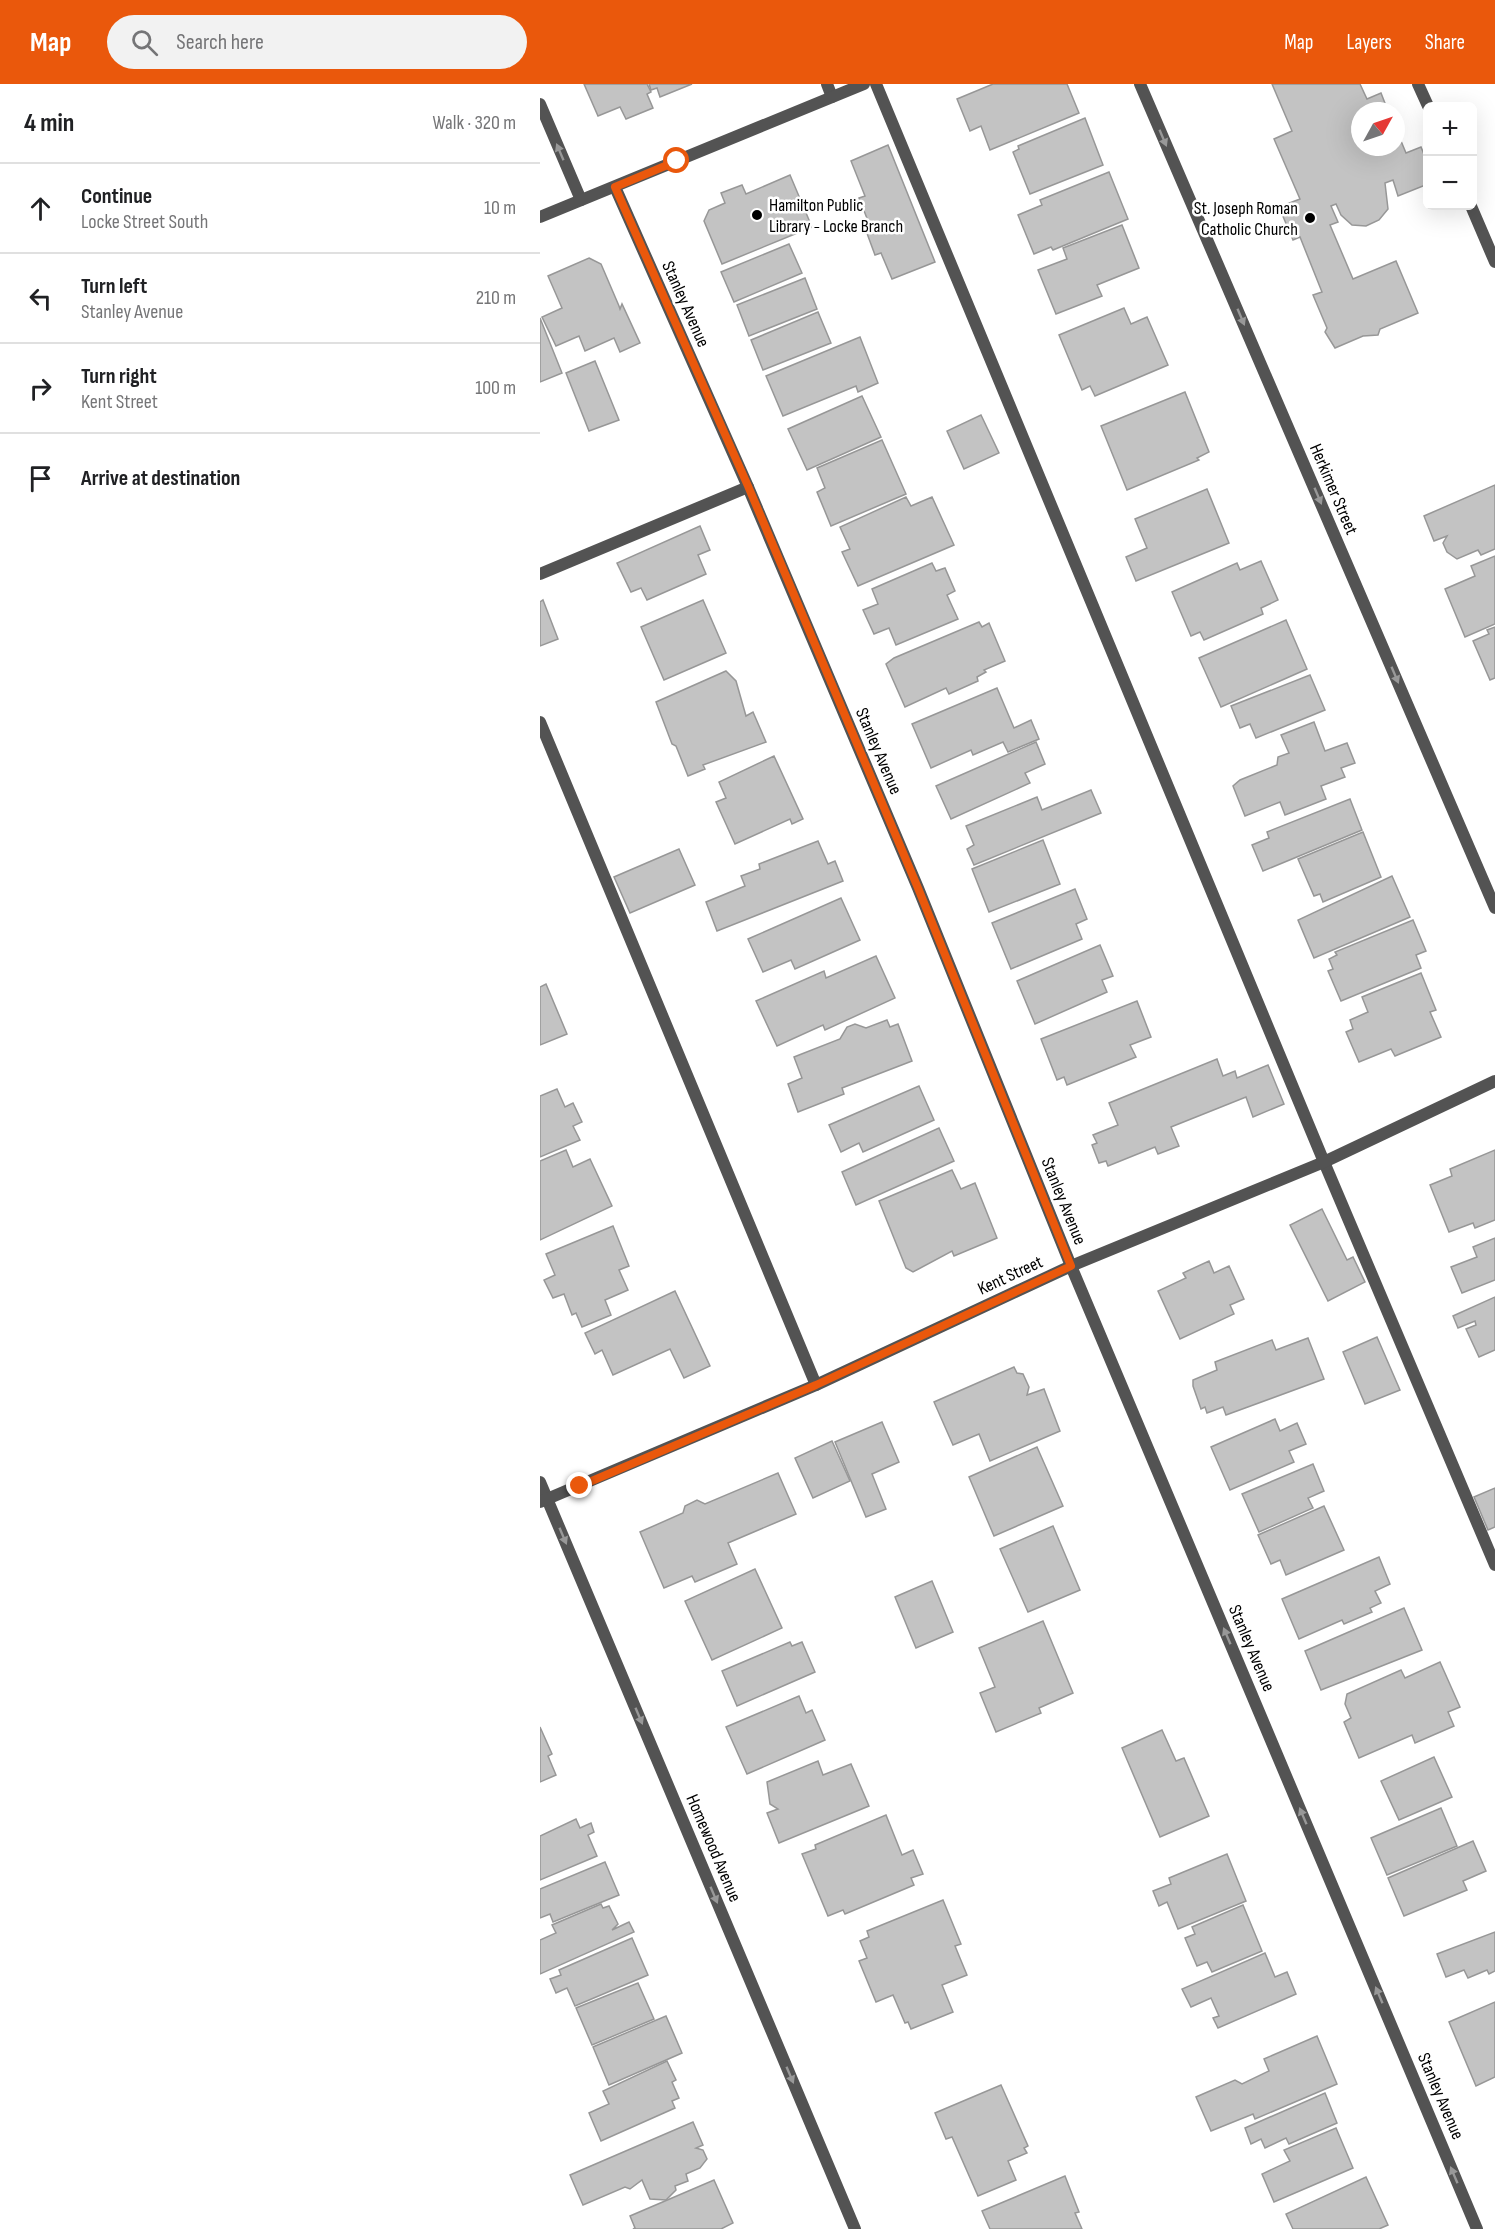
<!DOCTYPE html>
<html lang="en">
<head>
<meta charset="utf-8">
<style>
	body { margin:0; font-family:"Sofia Sans Condensed",sans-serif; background:#f2f2f2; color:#202124 }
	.controls { position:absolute; right:18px; top:18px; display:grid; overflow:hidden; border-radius:9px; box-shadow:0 6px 24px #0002 }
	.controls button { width:54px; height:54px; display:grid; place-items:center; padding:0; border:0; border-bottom:2px solid #e0e0e0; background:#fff; color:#202124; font:30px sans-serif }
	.compass { position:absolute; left:811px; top:18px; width:54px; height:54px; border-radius:50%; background:#fff; box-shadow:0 6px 24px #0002; rotate:50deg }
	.stop { position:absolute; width:18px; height:18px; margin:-14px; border:4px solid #ea580c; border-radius:50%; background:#fff }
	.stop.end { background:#ea580c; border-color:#fff; box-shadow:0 2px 6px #0008 }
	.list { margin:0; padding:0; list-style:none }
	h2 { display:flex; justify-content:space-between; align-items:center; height:78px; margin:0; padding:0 24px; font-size:26px }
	h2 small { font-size:20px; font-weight:400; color:#757577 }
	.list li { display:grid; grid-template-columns:39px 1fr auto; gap:18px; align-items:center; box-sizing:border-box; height:90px; padding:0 24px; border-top:2px solid #e0e0e0 }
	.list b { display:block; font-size:22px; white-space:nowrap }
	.list p { margin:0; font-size:20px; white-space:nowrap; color:#757577 }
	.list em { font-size:20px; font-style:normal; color:#757577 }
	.icon { flex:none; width:33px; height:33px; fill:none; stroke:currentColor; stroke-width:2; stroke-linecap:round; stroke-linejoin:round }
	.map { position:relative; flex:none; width:955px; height:2145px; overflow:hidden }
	header { display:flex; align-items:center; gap:36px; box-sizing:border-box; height:84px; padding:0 30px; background:#ea580c; color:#fff }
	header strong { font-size:28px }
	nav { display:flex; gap:33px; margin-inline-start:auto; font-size:21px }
	.search { width:420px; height:54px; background:#f2f2f2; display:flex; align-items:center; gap:15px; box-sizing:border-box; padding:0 21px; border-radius:33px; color:#757577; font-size:22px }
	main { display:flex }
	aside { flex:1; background:#fff }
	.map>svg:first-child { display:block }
</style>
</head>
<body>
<header>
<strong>Map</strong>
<div class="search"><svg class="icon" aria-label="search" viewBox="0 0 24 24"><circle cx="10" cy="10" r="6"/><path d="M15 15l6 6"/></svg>Search here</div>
<nav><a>Map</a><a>Layers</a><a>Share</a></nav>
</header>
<main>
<aside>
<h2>4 min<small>Walk · 320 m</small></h2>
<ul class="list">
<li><svg class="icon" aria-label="ahead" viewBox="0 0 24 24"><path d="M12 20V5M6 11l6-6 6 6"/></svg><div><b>Continue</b><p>Locke Street South</p></div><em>10 m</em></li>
<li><svg class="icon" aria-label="left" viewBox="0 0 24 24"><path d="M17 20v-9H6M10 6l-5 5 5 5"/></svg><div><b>Turn left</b><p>Stanley Avenue</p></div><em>210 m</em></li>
<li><svg class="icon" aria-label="right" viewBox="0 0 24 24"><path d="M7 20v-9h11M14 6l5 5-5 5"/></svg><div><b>Turn right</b><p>Kent Street</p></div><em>100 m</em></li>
<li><svg class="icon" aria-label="arrive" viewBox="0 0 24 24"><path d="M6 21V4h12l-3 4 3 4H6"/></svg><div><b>Arrive at destination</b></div></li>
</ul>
</aside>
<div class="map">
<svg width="955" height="2145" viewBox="0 0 955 2145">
	<rect width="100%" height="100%" fill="#fff"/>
	<g fill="#c3c3c3" stroke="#979797" stroke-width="1.5">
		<polygon points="44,0 107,0 111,8 107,10 113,24 86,35 80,23 58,32"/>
		<polygon points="109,0 152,0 120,13 117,4 111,6"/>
		<polygon points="453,0 527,0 539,29 450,66 441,42 430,47 417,15"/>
		<polygon points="732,0 820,0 827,15 841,9 848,27 820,27 820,63 856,63 856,45 866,69 881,63 888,80 888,100 858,112 853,96 845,99 848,125 839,136 826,142 812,141 801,131 796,120 791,122 798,138 790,141 813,195 856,177 878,229 840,245 838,251 823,252 795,264 785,248 787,244 773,211 782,208 760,153 753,156 739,123 760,115 734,55 752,47"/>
		<polygon points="545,34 563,81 490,110 473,68 479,65 478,62"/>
		<polygon points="348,61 395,178 352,195 341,169 335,171 325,144 330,142 319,114 325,112 311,77"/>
		<polygon points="569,88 588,135 513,166 511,163 494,170 478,131 502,121 500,116"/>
		<polygon points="250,91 272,143 182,180 164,137 169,126 185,119 181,109 202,101 206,110"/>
		<polygon points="582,141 599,184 557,201 562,212 516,230 498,186 527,175 523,164"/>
		<polygon points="249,160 262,189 194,218 181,188"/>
		<polygon points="49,174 61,180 79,222 80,225 82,220 100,259 80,268 74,254 45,267 39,252 16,262 2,233 22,224 8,192"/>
		<polygon points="265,194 277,225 209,252 197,221"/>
		<polygon points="584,224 591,240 607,233 628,281 555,312 550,302 542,306 519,251"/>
		<polygon points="278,228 291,259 223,286 211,256"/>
		<polygon points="0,234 22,289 0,298"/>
		<polygon points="320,253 338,299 318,308 316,302 243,332 226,292"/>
		<polygon points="55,277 79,336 49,347 26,289"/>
		<polygon points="645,308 669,368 657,374 659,376 587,406 561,342"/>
		<polygon points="322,312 341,353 267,386 248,345"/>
		<polygon points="441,331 459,369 424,385 407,347"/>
		<polygon points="342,356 366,410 291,442 277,408 285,404 277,384"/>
		<polygon points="955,401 955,465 941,471 938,466 917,475 907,468 903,459 907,452 894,457 884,432"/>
		<polygon points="667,405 689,459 596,497 586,473 607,464 595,435"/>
		<polygon points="366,413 371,422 392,413 414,461 318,502 302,468 310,465 300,443"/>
		<polygon points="160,442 170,466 158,471 166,490 107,516 101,504 91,508 77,479"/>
		<polygon points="955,472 955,540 925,553 905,505 935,492 931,482"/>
		<polygon points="721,477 738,516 721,524 723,530 664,556 660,548 651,552 632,508 697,479 700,486"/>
		<polygon points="392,479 396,487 405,484 415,507 407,511 418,535 356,561 349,544 334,550 323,526 338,520 332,505"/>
		<polygon points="3,516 18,555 0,562 0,518"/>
		<polygon points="163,516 186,569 124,596 101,543"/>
		<polygon points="746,536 767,585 681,623 659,574"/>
		<polygon points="439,538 442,543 449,539 465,577 444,586 446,588 437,593 438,597 409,610 406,604 365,623 346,580 354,574"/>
		<polygon points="955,543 955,594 950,596 933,557 949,550 947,546"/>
		<polygon points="186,587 196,597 206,632 213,628 226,658 163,681 165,685 148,692 136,662 132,660 116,618"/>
		<polygon points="770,591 785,626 716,654 710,640 700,644 691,622"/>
		<polygon points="457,604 474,644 491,636 499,655 468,668 463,658 433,671 431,666 391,684 372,640"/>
		<polygon points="774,638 785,667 807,659 815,679 801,684 805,693 781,702 786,715 745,731 740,718 705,732 693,702 700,696 737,681 738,673 749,669 741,651"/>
		<polygon points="496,658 505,680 485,689 490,699 411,735 396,702"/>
		<polygon points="234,672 263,735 252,740 250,735 195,760 176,718 186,714 179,698"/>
		<polygon points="551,706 561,729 434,781 427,765 434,761 426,742 497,713 502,726"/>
		<polygon points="810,715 822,746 723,787 712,761 729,754 727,748"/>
		<polygon points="823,748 841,793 783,818 780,810 774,812 758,775"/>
		<polygon points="503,756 520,800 449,828 432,785"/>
		<polygon points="278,757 288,780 295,777 303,797 177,847 166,818 205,802 201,792 220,785 219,780"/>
		<polygon points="139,765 155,801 90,829 74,793"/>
		<polygon points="852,792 870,833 774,874 758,836"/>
		<polygon points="535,805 547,835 536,840 542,855 471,885 452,839"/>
		<polygon points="301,814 320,856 255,885 251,876 223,888 208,855"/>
		<polygon points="873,836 886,867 876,871 881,884 801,917 788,887 793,885 789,875 797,871 795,868"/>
		<polygon points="560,861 573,892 562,896 567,908 495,940 477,897"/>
		<polygon points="336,872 355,914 285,946 283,941 237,962 216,917 284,887 286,894"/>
		<polygon points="881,889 896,926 890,928 901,953 855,972 851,965 819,978 806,948 813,945 810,936 828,928 822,913"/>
		<polygon points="6,900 27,950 0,961 0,903"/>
		<polygon points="597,917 611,953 590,961 596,973 527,1001 524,993 517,996 501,955"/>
		<polygon points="347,936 350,943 358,940 372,977 302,1004 304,1010 258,1028 248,1000 262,994 254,973 300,955 307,943 315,940 326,944"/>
		<polygon points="677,975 683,992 695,987 697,994 728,981 744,1020 713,1033 706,1013 631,1043 639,1062 618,1070 615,1063 568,1082 566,1077 559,1079 552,1061 557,1059 553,1051 578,1041 569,1019"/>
		<polygon points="379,1002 394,1036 323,1068 319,1059 301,1068 289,1041"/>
		<polygon points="17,1005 25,1023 33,1019 42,1038 33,1042 40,1056 0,1073 0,1012"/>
		<polygon points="399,1044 414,1077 316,1121 302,1088"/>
		<polygon points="26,1066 33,1083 50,1075 72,1122 0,1156 0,1077"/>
		<polygon points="955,1066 955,1136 935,1144 933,1139 909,1148 890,1101 912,1092 910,1085"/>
		<polygon points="412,1086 421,1105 435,1099 457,1154 414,1172 412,1167 373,1188 366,1184 339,1117"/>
		<polygon points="782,1125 807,1176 813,1173 825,1198 788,1217 750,1141"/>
		<polygon points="73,1142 89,1182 79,1186 88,1206 65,1216 71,1231 42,1243 36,1229 32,1231 24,1210 13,1214 4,1196 15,1191 6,1170"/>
		<polygon points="955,1154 955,1196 922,1209 911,1183 937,1173 933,1163"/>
		<polygon points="669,1177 674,1189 689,1182 704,1215 690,1221 694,1230 640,1255 618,1207 646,1194 643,1189"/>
		<polygon points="135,1207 170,1282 144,1294 130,1265 73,1291 62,1266 55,1270 45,1249"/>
		<polygon points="955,1213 955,1266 939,1273 926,1245 936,1241 935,1237 918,1244 913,1232"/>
		<polygon points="837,1253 860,1306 825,1320 803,1268"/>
		<polygon points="768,1254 784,1295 686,1331 683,1323 667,1329 665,1323 661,1325 653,1302 653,1296 677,1286 675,1278 732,1256 736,1266"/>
		<polygon points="474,1283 477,1289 483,1290 489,1303 487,1311 504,1305 520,1347 450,1377 439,1350 413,1361 394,1318"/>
		<polygon points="735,1335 740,1347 757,1339 766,1360 749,1367 754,1378 690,1406 671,1363"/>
		<polygon points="342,1338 359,1378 332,1390 346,1425 326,1433 295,1358"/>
		<polygon points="292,1357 310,1397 273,1414 255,1374"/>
		<polygon points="497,1363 523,1422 454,1452 429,1393"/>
		<polygon points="773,1380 784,1407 768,1414 773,1424 719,1448 702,1410"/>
		<polygon points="238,1389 256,1430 188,1459 197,1480 155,1498 152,1492 124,1504 100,1448 143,1429 145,1422 157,1416 165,1420"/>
		<polygon points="955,1404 955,1443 948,1446 934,1413"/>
		<polygon points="784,1422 804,1466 746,1491 740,1476 731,1480 718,1451"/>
		<polygon points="513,1442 540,1506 488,1528 460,1465"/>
		<polygon points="839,1473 850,1500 835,1507 841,1519 830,1524 832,1528 804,1540 802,1536 759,1555 742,1515"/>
		<polygon points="215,1485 242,1544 172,1576 145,1517"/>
		<polygon points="392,1497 413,1548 376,1564 355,1513"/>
		<polygon points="864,1524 882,1566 781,1606 765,1567"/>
		<polygon points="503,1537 533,1609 499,1624 501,1629 456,1648 440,1609 455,1603 439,1564"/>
		<polygon points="250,1558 252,1562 262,1558 275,1588 197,1622 182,1587"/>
		<polygon points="900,1578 920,1623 908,1628 914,1642 875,1659 872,1651 819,1674 804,1638 811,1634 805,1620 807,1610 861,1586 865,1594"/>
		<polygon points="259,1612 266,1629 272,1626 285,1656 207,1690 186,1643"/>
		<polygon points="0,1643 12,1670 8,1672 16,1691 0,1698"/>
		<polygon points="622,1646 636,1677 644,1674 669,1732 620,1753 582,1664"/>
		<polygon points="894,1673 912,1713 859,1736 841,1697"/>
		<polygon points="278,1677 283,1691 311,1680 329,1722 239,1759 227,1729 238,1725 230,1720 227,1698"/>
		<polygon points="901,1724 917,1762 847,1791 831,1754"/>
		<polygon points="346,1731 362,1771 373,1766 383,1790 371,1794 374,1801 305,1830 303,1826 288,1832 262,1770 276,1765 275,1761"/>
		<polygon points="36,1735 40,1744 51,1739 54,1748 48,1751 57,1772 0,1796 0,1752"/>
		<polygon points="933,1757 946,1787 923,1797 927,1806 864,1832 848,1794"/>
		<polygon points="687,1770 706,1817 638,1845 627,1818 619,1822 613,1807 631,1800 629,1794"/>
		<polygon points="65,1778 79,1811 13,1838 10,1830 0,1834 0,1805"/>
		<polygon points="403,1816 421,1860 415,1862 427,1891 402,1901 413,1928 371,1945 368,1938 365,1939 353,1911 336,1918 319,1877 327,1874 320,1857 329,1853 327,1847"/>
		<polygon points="61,1820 63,1824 69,1822 78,1840 72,1846 89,1838 94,1848 0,1890 0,1856 16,1849 12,1841"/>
		<polygon points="703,1821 722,1867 672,1888 667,1878 657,1882 645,1854 655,1850 652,1843"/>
		<polygon points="955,1848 955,1887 949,1890 947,1886 928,1894 924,1886 906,1893 897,1870"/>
		<polygon points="92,1854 108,1891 35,1922 27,1904 16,1909 10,1895 21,1891 19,1886"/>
		<polygon points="725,1869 735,1893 747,1888 756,1910 678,1944 673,1934 679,1932 671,1914 651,1923 642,1905"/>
		<polygon points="98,1899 114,1935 52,1961 36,1924"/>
		<polygon points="955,1918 955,1993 936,2002 909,1938"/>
		<polygon points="126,1932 142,1969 69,2001 53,1963"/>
		<polygon points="777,1952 797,2000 715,2035 713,2030 671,2047 656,2013 695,1996 702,2000 729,1987 724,1975"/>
		<polygon points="127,1977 136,1996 132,1998 139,2014 132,2017 135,2024 61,2057 49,2029 69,2020 63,2007"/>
		<polygon points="461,2001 488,2062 484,2064 487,2069 468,2077 476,2096 438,2112 412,2053 406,2055 395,2029"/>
		<polygon points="785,2009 797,2039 749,2060 746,2054 725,2064 721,2055 711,2060 705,2044"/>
		<polygon points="153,2038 163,2061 156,2064 163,2066 167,2075 160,2084 146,2090 148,2097 135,2102 136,2106 126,2116 110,2115 102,2096 90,2105 85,2103 43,2121 30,2091"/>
		<polygon points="796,2044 813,2084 734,2118 722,2090 750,2077 744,2066"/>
		<polygon points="525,2092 539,2128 535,2129 542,2145 450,2145 442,2127"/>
		<polygon points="826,2093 848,2141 839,2145 753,2145 746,2130"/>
		<polygon points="174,2096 193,2139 181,2145 93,2145 95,2144 90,2132"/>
	</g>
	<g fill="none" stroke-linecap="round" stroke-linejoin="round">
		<g stroke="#535353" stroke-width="12">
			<polyline points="287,0 292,13"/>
			<polyline points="336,0 784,1078 955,1481"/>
			<polyline points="878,0 888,22"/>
			<polyline points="931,122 955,178"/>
			<polyline points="0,490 208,403"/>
			<polyline points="0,638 276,1301"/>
		</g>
		<g stroke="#535353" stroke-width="12">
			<polyline points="600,0 955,824"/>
			<polyline points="0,20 41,116"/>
			<polyline points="75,103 208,403 378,804 531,1182 937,2145"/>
			<polyline points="0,1398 315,2145"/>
			<polyline points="0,1418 276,1301 531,1182 784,1078 955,997"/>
		</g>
		<polyline stroke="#535353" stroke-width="12" points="0,133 324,0"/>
	</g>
	<defs><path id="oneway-solid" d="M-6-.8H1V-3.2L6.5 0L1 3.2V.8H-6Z" transform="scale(1.5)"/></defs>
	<g fill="#989898">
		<use href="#oneway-solid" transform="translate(623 54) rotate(67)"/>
		<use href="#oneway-solid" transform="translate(20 68) rotate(-113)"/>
		<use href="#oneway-solid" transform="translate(701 233) rotate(67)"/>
		<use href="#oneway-solid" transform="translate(778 412) rotate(67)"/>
		<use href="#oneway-solid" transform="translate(855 591) rotate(67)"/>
		<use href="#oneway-solid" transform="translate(23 1452) rotate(67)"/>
		<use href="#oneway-solid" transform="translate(687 1552) rotate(-113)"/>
		<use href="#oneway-solid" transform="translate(99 1632) rotate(67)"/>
		<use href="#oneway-solid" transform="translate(763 1732) rotate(-113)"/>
		<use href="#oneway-solid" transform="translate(174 1811) rotate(67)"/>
		<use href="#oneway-solid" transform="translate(839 1911) rotate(-113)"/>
		<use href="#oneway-solid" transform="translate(250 1991) rotate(67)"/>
		<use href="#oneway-solid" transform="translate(914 2091) rotate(-113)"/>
	</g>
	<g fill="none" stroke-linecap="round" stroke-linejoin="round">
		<polyline stroke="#ea580c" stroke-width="8" points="40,1402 276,1301 531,1182 378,804 208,402 75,103 137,77"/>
	</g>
	<g fill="#000" stroke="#fff" stroke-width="2">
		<circle cx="217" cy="131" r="6"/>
		<circle cx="770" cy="134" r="6"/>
	</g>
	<g text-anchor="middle" stroke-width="5" stroke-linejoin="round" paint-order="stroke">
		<g font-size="18" fill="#000" stroke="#fff" text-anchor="start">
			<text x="229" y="127">Hamilton Public<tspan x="229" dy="21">Library - Locke Branch</tspan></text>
			<text x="758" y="130" text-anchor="end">St. Joseph Roman<tspan x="758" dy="21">Catholic Church</tspan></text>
		</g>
		<g font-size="18" fill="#000" stroke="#fff">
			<text transform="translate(146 220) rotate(66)" y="6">Stanley Avenue</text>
			<text transform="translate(794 405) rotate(67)" y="6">Herkimer Street</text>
			<text transform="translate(339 667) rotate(67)" y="6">Stanley Avenue</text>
			<text transform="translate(524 1117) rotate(68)" y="6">Stanley Avenue</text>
			<text transform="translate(470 1191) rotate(-25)" y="6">Kent Street</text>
			<text transform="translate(712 1564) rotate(67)" y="6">Stanley Avenue</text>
			<text transform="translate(174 1764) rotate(67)" y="6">Homewood Avenue</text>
			<text transform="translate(901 2012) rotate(67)" y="6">Stanley Avenue</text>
		</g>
	</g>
</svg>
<div class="controls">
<button>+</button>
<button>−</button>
</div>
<svg class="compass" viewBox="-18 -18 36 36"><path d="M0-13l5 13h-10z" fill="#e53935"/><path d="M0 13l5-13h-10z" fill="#757577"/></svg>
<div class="stop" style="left:137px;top:77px"></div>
<div class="stop end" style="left:40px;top:1402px"></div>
</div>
</main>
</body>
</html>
